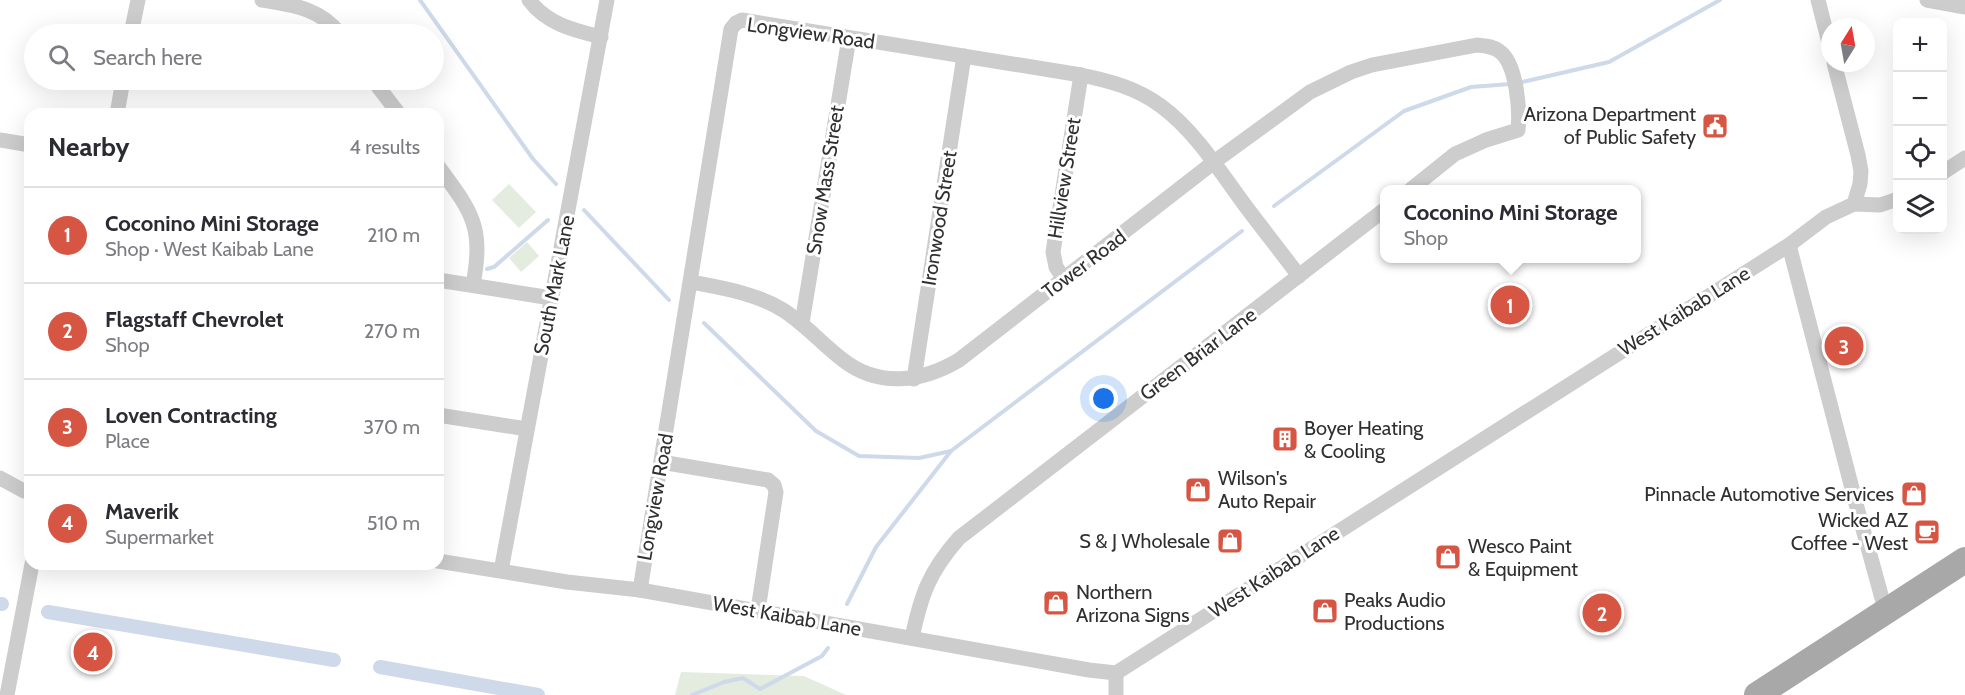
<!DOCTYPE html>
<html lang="en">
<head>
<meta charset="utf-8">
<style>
	body { margin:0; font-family:Cabin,sans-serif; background:#f2f2f3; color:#2b2b33 }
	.controls { position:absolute; right:18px; top:18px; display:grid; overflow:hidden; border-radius:12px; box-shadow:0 6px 24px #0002 }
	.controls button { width:54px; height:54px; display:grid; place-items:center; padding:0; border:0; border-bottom:2px solid #e1e1e2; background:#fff; color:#2b2b33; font:30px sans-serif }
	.compass { position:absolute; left:1821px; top:18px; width:54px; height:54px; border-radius:50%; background:#fff; box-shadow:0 6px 24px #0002; rotate:11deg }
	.you { position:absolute; left:1104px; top:399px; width:21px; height:21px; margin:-15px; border:4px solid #fff; border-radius:50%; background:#1a73e8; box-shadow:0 0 0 9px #1a73e833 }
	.badge { display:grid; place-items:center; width:39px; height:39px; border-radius:50%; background:#d65643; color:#fff; font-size:20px; font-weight:700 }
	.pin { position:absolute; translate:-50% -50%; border:3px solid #fff; box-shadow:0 2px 6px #0006 }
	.popup { position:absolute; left:1380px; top:185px; width:261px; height:78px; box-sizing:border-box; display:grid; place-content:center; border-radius:12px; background:#fff; filter:drop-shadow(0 2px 4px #0005); font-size:20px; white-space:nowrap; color:#7c7c81 }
	.popup b { font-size:22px; color:#2b2b33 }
	.popup::after { content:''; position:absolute; left:50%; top:100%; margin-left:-12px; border:12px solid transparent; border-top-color:#fff }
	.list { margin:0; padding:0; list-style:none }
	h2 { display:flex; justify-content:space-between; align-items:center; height:78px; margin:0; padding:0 24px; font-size:26px }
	h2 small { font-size:20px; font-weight:400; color:#7c7c81 }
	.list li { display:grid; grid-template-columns:39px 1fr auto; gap:18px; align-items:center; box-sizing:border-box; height:96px; padding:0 24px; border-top:2px solid #e1e1e2 }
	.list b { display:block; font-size:22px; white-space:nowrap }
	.list p { margin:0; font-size:20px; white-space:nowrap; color:#7c7c81 }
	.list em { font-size:20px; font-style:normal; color:#7c7c81 }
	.icon { flex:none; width:33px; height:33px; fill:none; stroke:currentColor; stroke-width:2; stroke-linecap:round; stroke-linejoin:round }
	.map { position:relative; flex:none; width:1965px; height:695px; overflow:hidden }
	.search { position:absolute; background:#fff; box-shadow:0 6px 24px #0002; left:24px; top:24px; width:420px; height:66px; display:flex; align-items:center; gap:15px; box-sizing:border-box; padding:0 21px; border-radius:33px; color:#7c7c81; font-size:22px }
	.panel { position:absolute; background:#fff; box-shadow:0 6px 24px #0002; left:24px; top:108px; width:420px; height:462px; border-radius:18px }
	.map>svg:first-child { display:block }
</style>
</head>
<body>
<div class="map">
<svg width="1965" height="695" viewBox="0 0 1965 695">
	<rect width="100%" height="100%" fill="#fff"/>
	<g fill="#e3ecdf">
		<polygon points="509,184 536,212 519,228 492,200"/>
		<polygon points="527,242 539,256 521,272 509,258"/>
		<polygon points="681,672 804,676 846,695 675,695"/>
	</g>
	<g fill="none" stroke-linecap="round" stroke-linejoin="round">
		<g stroke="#ced9ea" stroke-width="4">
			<polyline points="420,0 533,159 556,184"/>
			<polyline points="1518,83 1609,62 1720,0"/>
			<polyline points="1274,206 1404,111 1471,87 1511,84"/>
			<polyline points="584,210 669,300"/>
			<polyline points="487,269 494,267 548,220"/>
			<polyline points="704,323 816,431 859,456 919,458 951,451 1242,231"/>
			<polyline points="847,604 876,547 951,451"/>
			<polyline points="692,695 724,682 743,678 760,689 822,656 828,648"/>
		</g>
		<g stroke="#ced9ea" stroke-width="14">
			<polyline points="0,604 2,604"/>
			<polyline points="48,612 334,660"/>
			<polyline points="380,667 538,695"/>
		</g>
		<g stroke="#cdcdcd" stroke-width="15">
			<path d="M262,0c31,5 58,8 78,34"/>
			<path d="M529,0c18,24 44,30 72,37"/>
			<polyline points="1818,0 1830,47"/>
			<polyline points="1927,0 1965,7"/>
			<polyline points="131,34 138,0"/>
			<polyline points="1834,63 1858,155 1861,171 1860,184 1854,204"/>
			<polyline points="373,80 399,114"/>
			<polyline points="117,114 123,80"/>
			<polyline points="0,140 30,145"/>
			<path d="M438,166c34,46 46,60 35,119"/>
			<polyline points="1942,173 1965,158"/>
			<polyline points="1789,245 1855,500 1886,613"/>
			<polyline points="1064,279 1056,267 1053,252 1081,75"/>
			<polyline points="438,280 551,298"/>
			<path d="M691,282c31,6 64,11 92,28 22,14 39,34 60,50 36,28 79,22 116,0l255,-198 96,-70 41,-20 21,-7 105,-20c8,1 15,1 22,6 18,12 21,60 19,79l-32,10 -31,14 -45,36"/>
			<polyline points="802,323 849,38"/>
			<polyline points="914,379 964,56"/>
			<polyline points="438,415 527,429"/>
			<polyline points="661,462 768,480 774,485 776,492 758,610"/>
			<polyline points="0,478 24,491 30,492"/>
			<polyline points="438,561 567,582 640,590 1089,670 1116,673 1789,245 1826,217 1854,204 1880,205 1898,199"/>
			<polyline points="501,571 607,0"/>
			<path d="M640,590l91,-561 5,-6 6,-3 339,55c29,6 56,13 80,31 34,25 58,64 83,98 18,24 37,48 55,72"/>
			<path d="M912,638c9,-43 17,-66 47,-100l425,-328"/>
			<polyline points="1116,673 1116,695"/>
			<polyline points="7,695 32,564"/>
		</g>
		<polyline stroke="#a8a8a8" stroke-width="26" points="1757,695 1965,560"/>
	</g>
	<defs>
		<symbol id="civic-square" viewBox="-11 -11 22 22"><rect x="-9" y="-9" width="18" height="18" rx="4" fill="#d65643" stroke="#fff"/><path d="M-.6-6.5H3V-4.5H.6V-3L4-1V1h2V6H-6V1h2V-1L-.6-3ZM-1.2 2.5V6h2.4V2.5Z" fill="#fff"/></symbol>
		<symbol id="building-square" viewBox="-11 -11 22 22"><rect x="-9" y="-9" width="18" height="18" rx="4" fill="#d65643" stroke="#fff"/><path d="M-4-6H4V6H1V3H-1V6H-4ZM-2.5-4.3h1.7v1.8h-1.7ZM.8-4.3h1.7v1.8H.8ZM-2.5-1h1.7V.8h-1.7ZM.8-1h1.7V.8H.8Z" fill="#fff"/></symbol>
		<symbol id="shop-square" viewBox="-11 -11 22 22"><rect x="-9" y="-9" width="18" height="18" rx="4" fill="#d65643" stroke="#fff"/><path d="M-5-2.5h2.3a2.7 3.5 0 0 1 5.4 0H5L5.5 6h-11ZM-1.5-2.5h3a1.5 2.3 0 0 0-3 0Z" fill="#fff"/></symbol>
		<symbol id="cafe-square" viewBox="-11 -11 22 22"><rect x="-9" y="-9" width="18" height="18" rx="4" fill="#d65643" stroke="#fff"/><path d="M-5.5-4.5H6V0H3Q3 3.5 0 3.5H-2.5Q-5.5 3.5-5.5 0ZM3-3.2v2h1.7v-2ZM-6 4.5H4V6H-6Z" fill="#fff"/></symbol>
	</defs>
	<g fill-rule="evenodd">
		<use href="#civic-square" x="1700" y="111" width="30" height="30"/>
		<use href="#building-square" x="1270" y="424" width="30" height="30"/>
		<use href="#shop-square" x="1183" y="475" width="30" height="30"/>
		<use href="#shop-square" x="1899" y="479" width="30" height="30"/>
		<use href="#cafe-square" x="1912" y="517" width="30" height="30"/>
		<use href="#shop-square" x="1215" y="526" width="30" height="30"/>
		<use href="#shop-square" x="1433" y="542" width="30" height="30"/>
		<use href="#shop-square" x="1041" y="588" width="30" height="30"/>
		<use href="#shop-square" x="1310" y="596" width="30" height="30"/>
	</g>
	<g text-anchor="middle" stroke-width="6" stroke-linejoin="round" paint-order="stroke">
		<g font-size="20" fill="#303030" stroke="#fff">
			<text transform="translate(811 33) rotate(8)" y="7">Longview Road</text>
			<text transform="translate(1064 178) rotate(-81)" y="7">Hillview Street</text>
			<text transform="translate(825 180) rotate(-81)" y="7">Snow Mass Street</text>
			<text transform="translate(939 218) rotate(-81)" y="7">Ironwood Street</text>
			<text transform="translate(1084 264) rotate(-37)" y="7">Tower Road</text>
			<text transform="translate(554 285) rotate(-79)" y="7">South Mark Lane</text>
			<text transform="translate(1684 311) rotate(-32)" y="7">West Kaibab Lane</text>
			<text transform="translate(1198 354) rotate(-37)" y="7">Green Briar Lane</text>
			<text transform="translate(655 497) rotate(-80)" y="7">Longview Road</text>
			<text transform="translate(1274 572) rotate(-33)" y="7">West Kaibab Lane</text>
			<text transform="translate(787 616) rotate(10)" y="7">West Kaibab Lane</text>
		</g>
		<g font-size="20" fill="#303030" stroke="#fff" text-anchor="start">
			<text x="1696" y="121" text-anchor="end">Arizona Department<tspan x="1696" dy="23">of Public Safety</tspan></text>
			<text x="1304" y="435">Boyer Heating<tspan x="1304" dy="23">&amp; Cooling</tspan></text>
			<text x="1218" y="485">Wilson's<tspan x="1218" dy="23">Auto Repair</tspan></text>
			<text x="1894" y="501" text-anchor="end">Pinnacle Automotive Services</text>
			<text x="1908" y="527" text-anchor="end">Wicked AZ<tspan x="1908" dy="23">Coffee - West</tspan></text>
			<text x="1210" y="548" text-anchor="end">S &amp; J Wholesale</text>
			<text x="1468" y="553">Wesco Paint<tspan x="1468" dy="23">&amp; Equipment</tspan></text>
			<text x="1076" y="599">Northern<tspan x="1076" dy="23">Arizona Signs</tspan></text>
			<text x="1344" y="607">Peaks Audio<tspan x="1344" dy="23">Productions</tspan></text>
		</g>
	</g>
</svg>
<div class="controls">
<button>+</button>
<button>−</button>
<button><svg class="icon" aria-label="locate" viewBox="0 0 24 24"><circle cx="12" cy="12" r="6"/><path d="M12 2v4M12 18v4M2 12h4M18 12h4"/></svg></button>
<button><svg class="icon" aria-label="layers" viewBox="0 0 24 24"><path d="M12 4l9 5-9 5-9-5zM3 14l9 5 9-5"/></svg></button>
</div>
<svg class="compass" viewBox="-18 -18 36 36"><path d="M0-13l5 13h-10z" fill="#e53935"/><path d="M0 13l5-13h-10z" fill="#7c7c81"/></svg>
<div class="you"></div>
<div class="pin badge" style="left:1510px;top:305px">1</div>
<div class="popup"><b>Coconino Mini Storage</b>Shop</div>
<div class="pin badge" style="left:1602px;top:613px">2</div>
<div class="pin badge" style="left:1844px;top:346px">3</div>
<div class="pin badge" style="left:93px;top:652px">4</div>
<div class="search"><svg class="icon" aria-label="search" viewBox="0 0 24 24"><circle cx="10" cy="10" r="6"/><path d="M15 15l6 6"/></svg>Search here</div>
<section class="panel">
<h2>Nearby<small>4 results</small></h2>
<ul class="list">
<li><span class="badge">1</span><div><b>Coconino Mini Storage</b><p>Shop · West Kaibab Lane</p></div><em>210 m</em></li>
<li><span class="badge">2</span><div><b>Flagstaff Chevrolet</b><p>Shop</p></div><em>270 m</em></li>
<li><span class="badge">3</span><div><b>Loven Contracting</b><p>Place</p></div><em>370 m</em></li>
<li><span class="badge">4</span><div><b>Maverik</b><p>Supermarket</p></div><em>510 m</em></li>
</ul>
</section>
</div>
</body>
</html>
